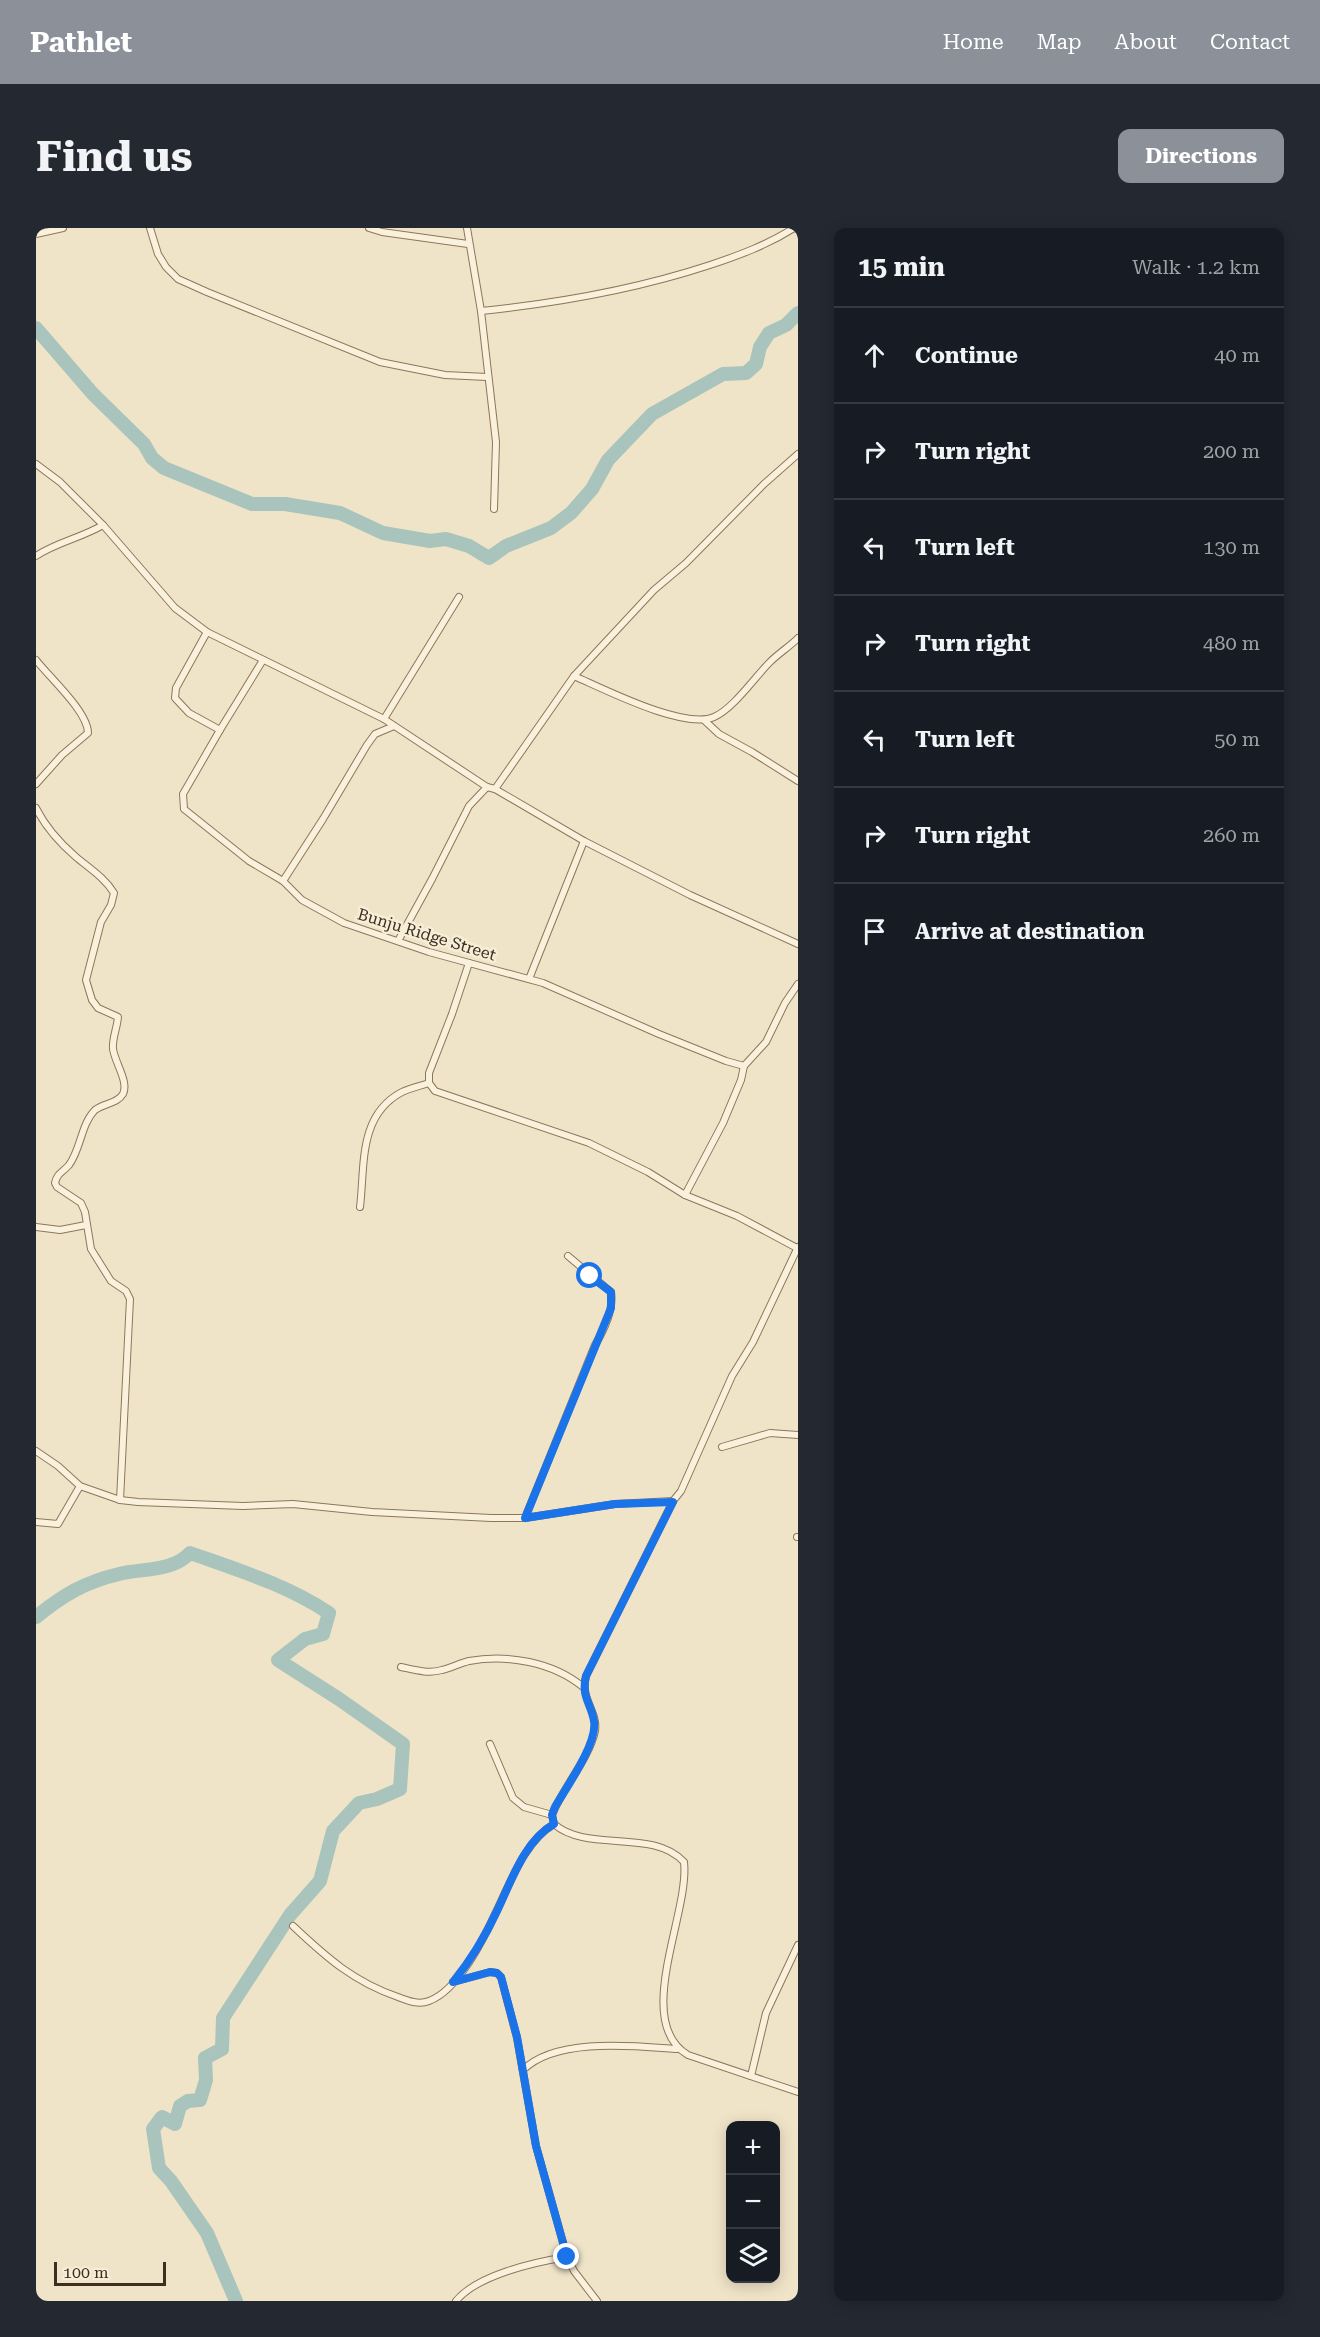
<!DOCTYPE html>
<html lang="en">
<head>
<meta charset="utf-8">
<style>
	body { margin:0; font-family:"Roboto Serif",serif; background:#242831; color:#f1f3f6 }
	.controls { position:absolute; right:18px; bottom:18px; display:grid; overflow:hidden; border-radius:12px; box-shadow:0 3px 15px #0003 }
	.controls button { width:54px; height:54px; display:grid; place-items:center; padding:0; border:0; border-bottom:2px solid #363941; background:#171b24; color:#f1f3f6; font:30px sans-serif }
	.scale { position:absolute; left:18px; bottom:15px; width:112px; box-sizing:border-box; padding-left:6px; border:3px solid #3d2e20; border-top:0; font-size:16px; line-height:21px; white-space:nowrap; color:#3d2e20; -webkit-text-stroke:4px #f7eed8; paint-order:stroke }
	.stop { position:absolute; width:18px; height:18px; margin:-14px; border:4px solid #1a73e8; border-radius:50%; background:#fff }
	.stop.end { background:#1a73e8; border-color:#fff; box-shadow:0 2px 6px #0008 }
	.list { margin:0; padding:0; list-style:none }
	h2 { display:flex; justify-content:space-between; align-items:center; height:78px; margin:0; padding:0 24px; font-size:26px }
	h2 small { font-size:20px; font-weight:400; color:#9ea1a6 }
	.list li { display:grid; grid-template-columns:39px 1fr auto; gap:18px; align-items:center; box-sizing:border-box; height:96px; padding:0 24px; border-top:2px solid #363941 }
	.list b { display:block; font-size:22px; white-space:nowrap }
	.list em { font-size:20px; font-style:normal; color:#9ea1a6 }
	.icon { flex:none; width:33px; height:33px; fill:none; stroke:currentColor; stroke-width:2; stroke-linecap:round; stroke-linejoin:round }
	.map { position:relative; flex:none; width:762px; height:2073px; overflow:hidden; border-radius:12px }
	header { display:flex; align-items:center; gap:36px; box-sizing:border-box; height:84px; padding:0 30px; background:#8c9099; color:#fff }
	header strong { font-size:28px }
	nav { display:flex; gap:33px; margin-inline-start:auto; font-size:21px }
	.intro { display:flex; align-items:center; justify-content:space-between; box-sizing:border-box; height:144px; padding:0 36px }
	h1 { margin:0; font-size:42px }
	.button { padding:15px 27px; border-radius:12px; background:#8c9099; color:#fff; font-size:21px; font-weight:700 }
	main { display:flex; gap:36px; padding:0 36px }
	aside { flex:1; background:#171b24; border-radius:12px; box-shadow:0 3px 15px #0003 }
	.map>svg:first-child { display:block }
</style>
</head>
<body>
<header>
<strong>Pathlet</strong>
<nav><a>Home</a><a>Map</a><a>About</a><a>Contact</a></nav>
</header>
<div class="intro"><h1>Find us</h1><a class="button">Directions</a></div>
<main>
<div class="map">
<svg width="762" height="2073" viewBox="0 0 762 2073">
	<rect width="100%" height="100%" fill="#f0e4c8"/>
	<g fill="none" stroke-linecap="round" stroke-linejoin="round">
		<g stroke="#a9c4bc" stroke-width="14">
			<polyline points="0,100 57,166 108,216 116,230 128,240 216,276 249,276 304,285 347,305 394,313 410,311 433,318 453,330 470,318 515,300 535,285 556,261 572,232 616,186 687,146 710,145 720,136 724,119 733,105 750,97 762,85"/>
			<path d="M0,1389c27,-22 49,-35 83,-43 24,-6 53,-2 71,-21 48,17 97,32 139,60l-6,21 -18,5 -27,21 61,39 64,45 -3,45 -23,10 -18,4 -26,28 -13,50 -30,34 -67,103 -1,31 -17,9 1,22 -6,20 -12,1 -8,5 -5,18 -13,-7 -9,12 6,39 12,13 36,52 29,68"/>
		</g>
		<defs>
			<g id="minor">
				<polyline points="114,0 122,26 130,39 142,51 171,64 344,134 409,147 451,149"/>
				<polyline points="333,0 346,4 432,16"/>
				<polyline points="431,0 445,83 460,214 458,281"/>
				<polyline points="0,6 27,0"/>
				<path d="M445,83c78,-8 156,-22 229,-46 30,-10 57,-20 84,-37"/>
				<polyline points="0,236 24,254 67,297 139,380 171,404 348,491 451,559 459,561 548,613 654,667 762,716"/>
				<path d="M0,328c21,-14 45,-18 67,-31"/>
				<polyline points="171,404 140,460 139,470 153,485 184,502"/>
				<path d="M0,432c14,18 52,52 52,73l-26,22 -26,29"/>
				<polyline points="227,432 184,502 147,566 148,581 213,633 247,653 266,672 308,695 393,724 507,755 623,806 690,833 708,838"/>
				<path d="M538,448c30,13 110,54 140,41 19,-8 40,-39 56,-55 9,-9 19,-15 28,-24"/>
				<polyline points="348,491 423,369"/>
				<polyline points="668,492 683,506 716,524 762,553"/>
				<polyline points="459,561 538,448 618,362 650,335 728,256 762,226"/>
				<path d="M0,580c9,18 25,36 40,49 13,11 29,21 38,36l-3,12 -10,17 -15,58 6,20 6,8 20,9c-1,12 -6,21 -5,32 2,14 16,33 10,45 -6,10 -19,9 -28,16 -14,14 -14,39 -26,55 -6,7 -12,8 -14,18l2,4 24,16 4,9 6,37 20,32 15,10 4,8 -10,201"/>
				<polyline points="247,653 287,591 331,517 339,506 358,498"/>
				<polyline points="362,713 396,651 433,578 451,559"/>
				<polyline points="433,735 416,786 393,845 393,855 399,863 553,915 612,944 649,967 701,988 761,1020"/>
				<polyline points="493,751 548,613"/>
				<polyline points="649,967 687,895 705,852 708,838 730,814 749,775 762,756"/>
				<path d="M324,979c5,-41 -2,-92 42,-115 8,-4 18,-6 27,-9"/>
				<polyline points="0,999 24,1002 50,997"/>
				<path d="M762,1019l-45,95 -21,34 -51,115 -8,10 -87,175c-6,24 12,35 9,55 -5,26 -33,58 -43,84l2,9c33,29 99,4 130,38 6,51 -52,160 4,193l110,37"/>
				<polyline points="686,1219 734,1205 762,1207"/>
				<polyline points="0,1223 22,1238 44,1258 84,1272 102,1274 207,1278 257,1276 336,1284 455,1290 489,1290 579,1276 637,1273"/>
				<path d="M489,1290l70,-173c9,-15 19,-35 16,-53l-43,-36"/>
				<polyline points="0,1294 22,1296 44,1258"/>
				<polyline points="761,1309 762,1309"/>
				<path d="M365,1439c14,3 27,7 41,3 9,-2 18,-7 27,-9 38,-7 84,1 114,26"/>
				<polyline points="454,1516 477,1570 488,1579 516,1587"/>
				<path d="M257,1698c34,32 61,56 105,71 10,4 21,8 31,4 30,-11 55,-63 68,-91 14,-29 28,-69 57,-86"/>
				<polyline points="417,1754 454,1744 461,1745 465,1749 481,1810 500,1918 531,2029 538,2043 561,2073"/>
				<path d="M487,1842c33,-33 111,-24 154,-21"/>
				<polyline points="715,1848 730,1785 762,1717"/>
				<path d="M420,2073c21,-26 79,-39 111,-44"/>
			</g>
		</defs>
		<use href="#minor" stroke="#8d765c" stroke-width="8"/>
		<use href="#minor" stroke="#faf1dc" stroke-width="6"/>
	</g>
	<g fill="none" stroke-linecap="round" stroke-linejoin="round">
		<path stroke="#1a73e8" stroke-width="8" d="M531,2029l-31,-111 -19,-109 -16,-60 -4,-4 -7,-1 -37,10c18,-22 32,-45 44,-71 14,-29 27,-70 57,-87l-2,-9 3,-8c11,-19 43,-64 39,-86 -3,-18 -13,-24 -8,-45l87,-174 -58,2 -90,14 86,-210v-16l-21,-16"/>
	</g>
	<g text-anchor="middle" stroke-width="5" stroke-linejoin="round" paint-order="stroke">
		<g font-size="16" fill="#3d2e20" stroke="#f7eed8">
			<text transform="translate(391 706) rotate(17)" y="6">Bunju Ridge Street</text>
		</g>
	</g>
</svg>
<div class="controls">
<button>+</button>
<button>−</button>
<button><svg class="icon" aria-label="layers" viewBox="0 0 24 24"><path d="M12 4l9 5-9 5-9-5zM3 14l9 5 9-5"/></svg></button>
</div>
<div class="scale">100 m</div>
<div class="stop" style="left:554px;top:1048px"></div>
<div class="stop end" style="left:531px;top:2029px"></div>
</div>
<aside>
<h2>15 min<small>Walk · 1.2 km</small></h2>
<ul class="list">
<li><svg class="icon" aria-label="ahead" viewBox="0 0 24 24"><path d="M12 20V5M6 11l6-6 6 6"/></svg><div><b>Continue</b></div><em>40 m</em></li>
<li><svg class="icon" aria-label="right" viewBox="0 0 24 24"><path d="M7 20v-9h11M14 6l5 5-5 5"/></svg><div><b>Turn right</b></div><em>200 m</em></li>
<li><svg class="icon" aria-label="left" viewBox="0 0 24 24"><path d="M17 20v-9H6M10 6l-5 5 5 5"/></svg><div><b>Turn left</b></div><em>130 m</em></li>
<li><svg class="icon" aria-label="right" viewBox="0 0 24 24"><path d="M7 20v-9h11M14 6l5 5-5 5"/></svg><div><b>Turn right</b></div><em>480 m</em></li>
<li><svg class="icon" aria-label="left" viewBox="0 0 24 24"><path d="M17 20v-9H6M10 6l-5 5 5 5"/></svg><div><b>Turn left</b></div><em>50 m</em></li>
<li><svg class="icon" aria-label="right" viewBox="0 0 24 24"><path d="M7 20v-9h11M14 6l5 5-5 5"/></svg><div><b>Turn right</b></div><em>260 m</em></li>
<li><svg class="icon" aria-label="arrive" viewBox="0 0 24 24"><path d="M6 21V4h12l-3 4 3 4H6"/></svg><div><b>Arrive at destination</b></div></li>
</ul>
</aside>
</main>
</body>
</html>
